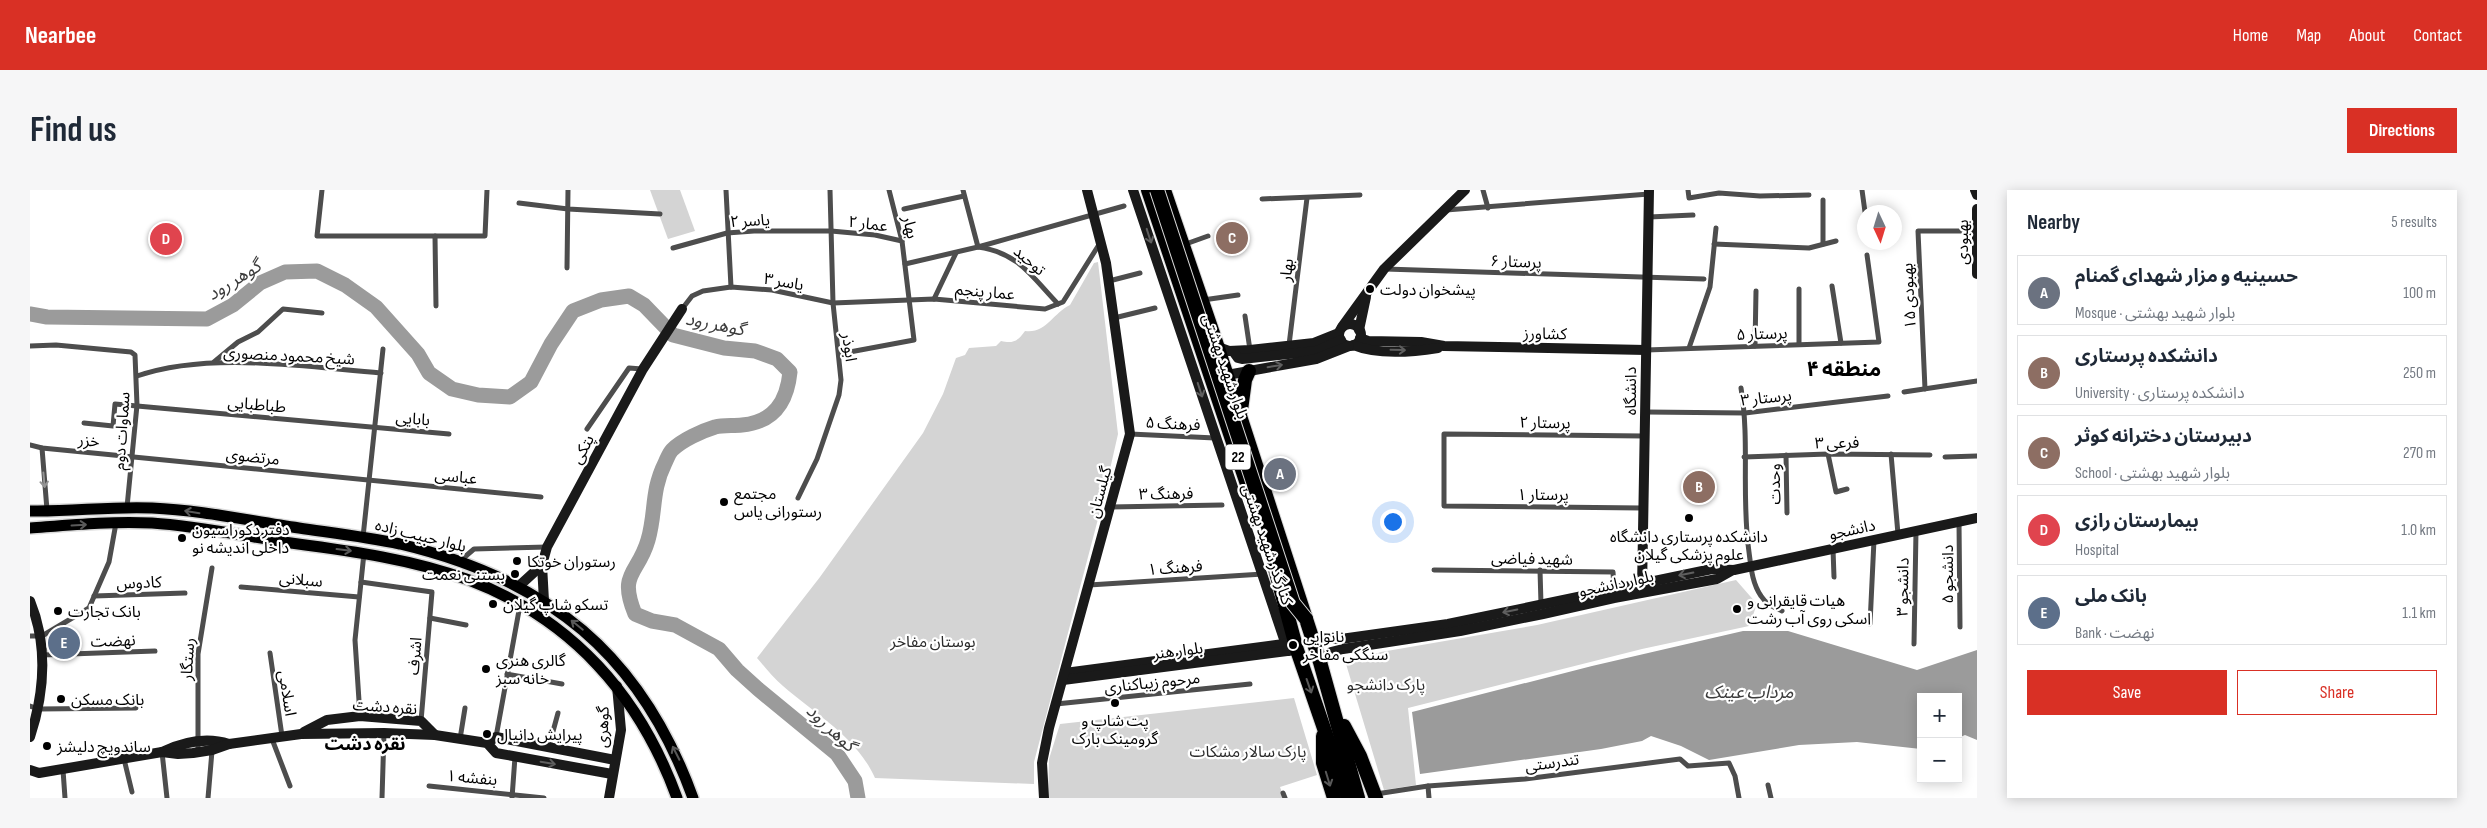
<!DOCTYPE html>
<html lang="en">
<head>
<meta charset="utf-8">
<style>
	body { margin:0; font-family:"Sofia Sans Condensed","Noto Sans Arabic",sans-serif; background:#f6f6f7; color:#1f2937 }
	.controls { position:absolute; right:15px; bottom:15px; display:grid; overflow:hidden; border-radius:0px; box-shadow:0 2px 12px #0003 }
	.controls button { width:45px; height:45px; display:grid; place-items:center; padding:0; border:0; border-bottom:1px solid #e0e1e3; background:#fff; color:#1f2937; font:25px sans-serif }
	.compass { position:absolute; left:1827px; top:15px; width:45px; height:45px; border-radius:50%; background:#fff; box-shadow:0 2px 12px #0003; rotate:176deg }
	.you { position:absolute; left:1362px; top:331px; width:18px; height:18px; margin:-12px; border:4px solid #fff; border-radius:50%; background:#1a73e8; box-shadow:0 0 0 8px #1a73e833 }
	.badge { display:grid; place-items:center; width:32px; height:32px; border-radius:50%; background:#d93025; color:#fff; font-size:16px; font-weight:700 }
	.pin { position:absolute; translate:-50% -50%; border:2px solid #fff; box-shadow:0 1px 5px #0006 }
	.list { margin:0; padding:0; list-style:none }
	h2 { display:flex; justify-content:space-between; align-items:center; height:65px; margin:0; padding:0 20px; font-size:21px }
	h2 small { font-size:16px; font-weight:400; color:#747a83 }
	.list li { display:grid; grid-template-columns:32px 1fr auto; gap:15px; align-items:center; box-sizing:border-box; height:70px; margin:0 10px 10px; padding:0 10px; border:1px solid #e0e1e3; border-radius:0px }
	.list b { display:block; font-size:19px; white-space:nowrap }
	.list p { margin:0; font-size:16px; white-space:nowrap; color:#747a83 }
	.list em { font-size:16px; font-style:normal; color:#747a83 }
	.actions { display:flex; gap:10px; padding:15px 20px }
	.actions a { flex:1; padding:11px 0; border:1px solid #d93025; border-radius:0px; text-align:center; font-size:18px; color:#d93025 }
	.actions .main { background:#d93025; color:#fff }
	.map { position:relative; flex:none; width:1947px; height:608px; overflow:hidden; border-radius:0px }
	header { display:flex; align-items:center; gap:30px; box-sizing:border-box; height:70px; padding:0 25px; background:#d93025; color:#fff }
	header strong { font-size:24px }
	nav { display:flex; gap:28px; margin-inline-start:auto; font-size:18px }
	.intro { display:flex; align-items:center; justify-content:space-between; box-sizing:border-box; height:120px; padding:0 30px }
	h1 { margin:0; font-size:35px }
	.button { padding:12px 22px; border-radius:0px; background:#d93025; color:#fff; font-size:18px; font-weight:700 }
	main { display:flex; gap:30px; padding:0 30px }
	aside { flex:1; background:#fff; border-radius:0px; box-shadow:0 2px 12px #0003 }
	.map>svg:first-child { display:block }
</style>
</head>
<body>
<header>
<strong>Nearbee</strong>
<nav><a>Home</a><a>Map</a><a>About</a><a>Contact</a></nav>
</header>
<div class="intro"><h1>Find us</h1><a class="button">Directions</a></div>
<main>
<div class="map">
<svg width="1947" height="608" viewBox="0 0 1947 608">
	<rect width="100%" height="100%" fill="#fff"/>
	<g fill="#d4d4d4">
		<polygon points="620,0 650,0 665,41 638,49"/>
		<path d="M1068,72l20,172 -15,66 -69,262v22l-159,-6c-19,-42 -59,-63 -92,-92 -10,-8 -18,-19 -26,-28l63,-81 103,-144 20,-39 13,-36 9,-3 4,-7 27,-2 5,-5c12,3 17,0 24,-10 21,3 28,-18 45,-26l24,-42z"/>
		<polygon points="1706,390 1727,414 1719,436 1612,459 1378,518 1386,595 1354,600 1316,474 1351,462 1507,435"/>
		<polygon points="1264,508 1287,585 1250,597 1254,608 1018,608 1019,569 1030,534"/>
	</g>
	<polygon fill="#9b9b9b" points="1713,441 1758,441 1887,480 1947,460 1947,550 1935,545 1928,548 1928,507 1891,507 1891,559 1827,552 1769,555 1679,570 1651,556 1621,546 1612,551 1571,559 1390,584 1382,522 1562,476"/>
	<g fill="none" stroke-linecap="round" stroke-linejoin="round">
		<path stroke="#9b9b9b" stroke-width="15" d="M0,124l17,3 160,2 26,-14 27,-22 25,-11 32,-1 28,14 31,22 42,47 11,19 23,16 26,6 32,2 21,-15 20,-38 22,-33 28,-11 28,-4 15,9 29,30 51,13 31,3 22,8 13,13c-3,30 -16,50 -48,53 -9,1 -19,0 -27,2 -13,4 -33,13 -43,23 -3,3 -5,9 -7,13 -14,28 -9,50 -17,77 -10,35 -30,32 -13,74l17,7 23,4 44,24 18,21 21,19 79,65 18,27 3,17"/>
		<defs>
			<g id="primary">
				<path d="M0,321c41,1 81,-5 122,-3 49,2 98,13 147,20 34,5 68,9 101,16 148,35 241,110 293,254"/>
				<path d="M0,338c40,-3 81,-7 122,-5 46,3 92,13 139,20 60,8 121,16 178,37 103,39 171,116 208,218"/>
			</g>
			<g id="highway">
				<polyline points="1118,0 1223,312"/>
				<polyline points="1134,0 1186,152 1290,472 1328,608"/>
				<polyline points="1211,220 1215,190 1219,181"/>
				<polyline points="1244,375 1267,460 1318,608"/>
				<polyline points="1314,536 1330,566 1346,608"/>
				<polyline points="1293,546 1293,573 1304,608"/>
			</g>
		</defs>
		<use href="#primary" stroke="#dbdbdb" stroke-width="14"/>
		<use href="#highway" stroke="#dbdbdb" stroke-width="16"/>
		<g stroke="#4d4d4d" stroke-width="5">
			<polyline points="292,0 287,46 455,46 457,0"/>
			<polyline points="696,0 701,97"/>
			<polyline points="933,0 948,57 1094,16"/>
			<polyline points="1453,0 1458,18"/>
			<polyline points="1658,0 1659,8 1689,3 1730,6 1779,5"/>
			<polyline points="1832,0 1835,22"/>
			<polyline points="1232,9 1330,5"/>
			<polyline points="1793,10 1793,54"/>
			<polyline points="489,13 538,19 630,24"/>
			<polyline points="874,19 934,6"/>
			<polyline points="1416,20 1619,4"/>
			<polyline points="1619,27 1663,25"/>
			<polyline points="405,46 406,116"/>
			<polyline points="1684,54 1779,58 1806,51"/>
			<polyline points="1153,55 1178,46"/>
			<polyline points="643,58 697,43 724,41 801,41 845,45 872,51"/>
			<path d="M875,74l73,-17c41,6 53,29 80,57"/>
			<polyline points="537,78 538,0"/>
			<polyline points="1355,79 1674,89"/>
			<polyline points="1079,91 1110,83"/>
			<polyline points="1802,96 1811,153"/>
			<polyline points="1769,99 1769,154"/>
			<polyline points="904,109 926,63"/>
			<polyline points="1173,110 1208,105"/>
			<polyline points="652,119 662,106 673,101 701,97 742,100 803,113 904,109 1015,119 1033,112 1070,53"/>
			<polyline points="1215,126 1220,160"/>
			<polyline points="1084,128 1125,118"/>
			<polyline points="1259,155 1277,8"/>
			<polyline points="0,156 26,155 101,162 105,165 107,215 97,317"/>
			<polyline points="1725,156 1726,101"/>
			<polyline points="1659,158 1680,97 1686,38"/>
			<polyline points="1616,160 1849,152 1837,65"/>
			<polyline points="809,164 884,150 872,51 859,0"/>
			<polyline points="184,172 208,152 228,142 253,119 292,123"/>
			<path d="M107,186c72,-25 168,-9 244,-3"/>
			<path d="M1711,198c9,54 0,109 8,164 2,15 3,31 12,44 5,8 13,11 21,15"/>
			<polyline points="1895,199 1888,41 1947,41"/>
			<polyline points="1874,202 1947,191"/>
			<polyline points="1616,222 1715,223 1858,206"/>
			<polyline points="54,233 83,236 85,214 419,244"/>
			<polyline points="557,239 599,178 612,179"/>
			<polyline points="1100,244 1185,248"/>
			<polyline points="0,255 12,258 511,307"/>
			<polyline points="12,258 17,320"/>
			<polyline points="1798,264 1806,302 1817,299"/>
			<polyline points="1861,264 1868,344"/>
			<polyline points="1756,265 1757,323"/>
			<polyline points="1714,267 1798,264 1900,265"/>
			<polyline points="1915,267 1947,266"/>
			<polyline points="768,308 787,269 809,205 811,190 803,113 800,0"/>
			<polyline points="1080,317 1192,315"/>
			<polyline points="1612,318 1414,316 1414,244 1614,246"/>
			<polyline points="1929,332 1930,437"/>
			<polyline points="333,347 353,159"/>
			<polyline points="1803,359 1804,387"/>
			<polyline points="430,371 444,359 517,357"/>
			<polyline points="1404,380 1583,382 1584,398"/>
			<polyline points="1510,380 1511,414"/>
			<polyline points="331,392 402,402 391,531"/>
			<polyline points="1059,395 1233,384"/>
			<polyline points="211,397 329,407"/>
			<polyline points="64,406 155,403"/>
			<polyline points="400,428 436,435"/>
			<polyline points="1840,434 1844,350"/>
			<polyline points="0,446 12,446 59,418 79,372 86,333"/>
			<polyline points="1884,454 1886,341"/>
			<polyline points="240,463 252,546"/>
			<polyline points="12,465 125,461"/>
			<polyline points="477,484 532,494"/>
			<polyline points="1026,514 1220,494"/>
			<polyline points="0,516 9,519 106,518"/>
			<polyline points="330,526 325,450 334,363"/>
			<polyline points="466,547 490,415"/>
			<polyline points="242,549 260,596"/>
			<polyline points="430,549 435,518"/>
			<polyline points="519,556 528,523"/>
			<polyline points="132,562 137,608"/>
			<polyline points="168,562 168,464 182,378"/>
			<polyline points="94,569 102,602"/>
			<polyline points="33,580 35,608"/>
			<polyline points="1738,595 1741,608"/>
			<polyline points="399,596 514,608"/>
			<polyline points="1398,596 1399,608"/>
			<polyline points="1253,603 1255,608"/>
			<polyline points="1346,604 1398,596 1495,589 1650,569 1658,576 1699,573 1705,586 1709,608"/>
			<polyline points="178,608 182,561"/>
			<polyline points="352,608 354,543"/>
			<polyline points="482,608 485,567"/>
		</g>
		<g stroke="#1a1a1a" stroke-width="10">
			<polyline points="1103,0 1258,461"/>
			<polyline points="1945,0 1947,5"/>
			<polyline points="1947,19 1947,84"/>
			<circle cx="1320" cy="145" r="11"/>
			<polyline points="1312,137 1354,79 1435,0"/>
			<polyline points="1329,140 1336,107"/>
			<polyline points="1330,148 1338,151 1391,152 1414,156 1616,160"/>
			<path d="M1323,155c24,10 60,7 85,3"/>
			<polyline points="1188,157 1199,161 1220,160 1284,153 1309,143"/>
			<polyline points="1203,161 1208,168 1212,169 1286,161 1311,150"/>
			<polyline points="1197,185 1286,169 1319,156"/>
			<polyline points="489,396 512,375"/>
			<polyline points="1612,399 1619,0"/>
			<path d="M0,411c18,44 15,90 0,136"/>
			<polyline points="514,411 512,375 517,357 613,179 652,119"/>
			<polyline points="1282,448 1311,449 1418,434 1682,379 1704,380 1947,328"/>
			<polyline points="1290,472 1301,462 1313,459 1430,441 1513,424 1584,408 1687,389 1703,380"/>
			<polyline points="1035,483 1261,453"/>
			<polyline points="1033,490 1265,460"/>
			<polyline points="274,542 297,530 330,526 391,531 405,545"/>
			<polyline points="457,553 466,547 585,570"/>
			<path d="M132,562c21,-10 45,-15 67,-8"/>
			<polyline points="0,580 9,583 132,562 148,564 163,563 182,560 199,554 271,544 354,543 405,545 457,553 466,563 582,584"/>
			<polyline points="579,608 591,540 587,496"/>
			<polyline points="1014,608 1012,573 1019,538 1100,244 1076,73 1057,0"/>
		</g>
		<use href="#primary" stroke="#000" stroke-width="11"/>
		<use href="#highway" stroke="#000" stroke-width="14"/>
		<defs>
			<polyline id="highway-bridge" points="1127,0 1263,413 1276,429"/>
		</defs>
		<use href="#highway-bridge" stroke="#dbdbdb" stroke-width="16" stroke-linecap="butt"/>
		<use href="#highway-bridge" stroke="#000" stroke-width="14"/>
	</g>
	<defs><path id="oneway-shaft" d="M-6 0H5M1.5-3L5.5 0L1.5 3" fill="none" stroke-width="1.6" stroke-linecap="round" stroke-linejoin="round" transform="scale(1.25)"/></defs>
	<g stroke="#5f5f5f">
		<use href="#oneway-shaft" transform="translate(1119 46) rotate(72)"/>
		<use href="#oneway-shaft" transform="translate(1368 160) rotate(1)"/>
		<use href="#oneway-shaft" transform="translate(1245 176) rotate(-9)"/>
		<use href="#oneway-shaft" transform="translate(1170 200) rotate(72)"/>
		<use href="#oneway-shaft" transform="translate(1656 384) rotate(169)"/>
		<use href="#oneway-shaft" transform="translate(1480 421) rotate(168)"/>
		<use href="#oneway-shaft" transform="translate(518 573) rotate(10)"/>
	</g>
	<use stroke="#949494" href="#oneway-shaft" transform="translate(14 290) rotate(85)"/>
	<g stroke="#595959">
		<use href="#oneway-shaft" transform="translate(162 322) rotate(-171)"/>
		<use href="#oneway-shaft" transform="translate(49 335) rotate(-3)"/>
		<use href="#oneway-shaft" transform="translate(314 360) rotate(7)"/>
		<use href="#oneway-shaft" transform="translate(547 435) rotate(-141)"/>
		<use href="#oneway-shaft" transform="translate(1279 496) rotate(71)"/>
		<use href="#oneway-shaft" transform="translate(646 563) rotate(-117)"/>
		<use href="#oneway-shaft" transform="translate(1298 589) rotate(73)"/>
	</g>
	<g fill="#000" stroke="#fff" stroke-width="2">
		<circle cx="1340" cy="99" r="5"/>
		<circle cx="694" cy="312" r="5"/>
		<circle cx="1659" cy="328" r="5"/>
		<circle cx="152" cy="348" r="5"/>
		<circle cx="487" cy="371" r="5"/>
		<circle cx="485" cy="384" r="5"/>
		<circle cx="463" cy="414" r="5"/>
		<circle cx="1707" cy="419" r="5"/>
		<circle cx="28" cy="421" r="5"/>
		<circle cx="1263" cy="455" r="5"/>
		<circle cx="456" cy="479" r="5"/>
		<circle cx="31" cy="509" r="5"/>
		<circle cx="1085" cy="513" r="5"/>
		<circle cx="457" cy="544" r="5"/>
		<circle cx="17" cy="556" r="5"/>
	</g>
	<g text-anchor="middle" stroke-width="4.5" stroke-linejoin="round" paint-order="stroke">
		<rect fill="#fff" stroke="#4c4c4c" stroke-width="1" x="1195.5" y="254.5" width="25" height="25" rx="4"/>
		<g font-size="15" font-weight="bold" fill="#000">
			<text x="1208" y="272">22</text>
		</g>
		<g font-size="16" fill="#000" stroke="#fff">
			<text transform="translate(720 30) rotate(-3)" y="6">یاسر ۲</text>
			<text transform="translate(838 33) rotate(7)" y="6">عمار ۲</text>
			<text transform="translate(881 37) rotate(77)" y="6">بهار</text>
			<text transform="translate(1932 52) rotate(-90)" y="6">بهبودی</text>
			<text transform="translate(1000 70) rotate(41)" y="6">توحید</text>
			<text transform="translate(1486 71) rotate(2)" y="6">پرستار ۶</text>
			<text transform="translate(1256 80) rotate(-83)" y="6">بهار</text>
			<text transform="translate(754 91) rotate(10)" y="6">یاسر ۳</text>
			<text transform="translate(955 101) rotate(5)" y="6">عمار پنجم</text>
			<text transform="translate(1878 106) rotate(-93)" y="6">بهبودی ۱۵</text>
			<text transform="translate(1515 143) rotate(1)" y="6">کشاورز</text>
			<text transform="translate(1732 143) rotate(-2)" y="6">پرستار ۵</text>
			<text transform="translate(820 157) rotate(82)" y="6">ابوذر</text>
			<text transform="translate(259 165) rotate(3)" y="6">شیخ محمود منصوری</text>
			<text transform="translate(1196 176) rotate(71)" y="6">بلوار شهید بهشتی</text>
			<text transform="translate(1600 201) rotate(-90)" y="6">دانشگاه</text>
			<text transform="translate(1736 207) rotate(-6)" y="6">پرستار ۳</text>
			<text transform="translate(227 214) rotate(5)" y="6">طباطبایی</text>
			<text transform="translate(383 228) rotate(5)" y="6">بابایی</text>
			<text transform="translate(1515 232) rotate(1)" y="6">پرستار ۲</text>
			<text transform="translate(1143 233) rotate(3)" y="6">فرهنگ ۵</text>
			<text transform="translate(91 241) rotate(-86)" y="6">سماوات دوم</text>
			<text transform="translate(59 250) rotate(5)" y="6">خزر</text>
			<text transform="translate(1807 252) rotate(-1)" y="6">فرعی ۳</text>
			<text transform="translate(552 259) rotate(-62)" y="6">پتکی</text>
			<text transform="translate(223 266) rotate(6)" y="6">مرتضوی</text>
			<text transform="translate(426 286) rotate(6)" y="6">عباسی</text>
			<text transform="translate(1744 294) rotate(-91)" y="6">وحدت</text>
			<text transform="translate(1069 302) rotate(-75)" y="6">گیلستان</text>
			<text transform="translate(1136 303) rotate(-1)" y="6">فرهنگ ۳</text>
			<text x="1513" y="310">پرستار ۱</text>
			<text transform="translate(1822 339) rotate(-12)" y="6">دانشجو</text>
			<text transform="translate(391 345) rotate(14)" y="6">بلوار حبیب زاده</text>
			<text transform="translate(1238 354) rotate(71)" y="6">کنارگذر شهید بهشتی</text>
			<text transform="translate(1502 368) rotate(1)" y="6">شهید فیاضی</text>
			<text transform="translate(1145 377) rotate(-4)" y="6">فرهنگ ۱</text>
			<text transform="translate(1917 384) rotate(-90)" y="6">دانشجو ۵</text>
			<text transform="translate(271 389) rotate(5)" y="6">سبلانی</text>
			<text transform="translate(109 392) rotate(-2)" y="6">کادوس</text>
			<text transform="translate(1586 393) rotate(-12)" y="6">بلوار دانشجو</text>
			<text transform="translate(1872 397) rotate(-89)" y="6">دانشجو ۳</text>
			<text transform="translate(83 450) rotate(-2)" y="6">نهضت</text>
			<text transform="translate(1148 460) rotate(-7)" y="6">بلوار هنر</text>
			<text transform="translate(384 466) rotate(-85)" y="6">اشرف</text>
			<text transform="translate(157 469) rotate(-86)" y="6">رستگار</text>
			<text transform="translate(1122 492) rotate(-6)" y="6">مرحوم زیباکناری</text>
			<text transform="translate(258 503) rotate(81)" y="6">اسلامی</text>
			<text transform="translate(355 516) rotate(4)" y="6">نقره دشت</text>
			<text transform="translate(572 537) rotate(-88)" y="6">گوهری</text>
			<text transform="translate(1522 572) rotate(-8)" y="6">تندرستی</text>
			<text transform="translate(442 587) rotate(5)" y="6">بنفشه ۱</text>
		</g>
		<g font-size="16" fill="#000" stroke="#fff" text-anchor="start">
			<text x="1350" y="105">پیشخوان دولت</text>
			<text x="704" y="309">مجتمع<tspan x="704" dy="18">رستورانی یاس</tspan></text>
			<text x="162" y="345">دفتر دکوراسیون<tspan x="162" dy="18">داخلی اندیشه نو</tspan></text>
			<text x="1659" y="352" text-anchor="middle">دانشکده پرستاری دانشگاه<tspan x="1659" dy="18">علوم پزشکی گیلان</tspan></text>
			<text x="497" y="377">رستوران خوتکا</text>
			<text x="475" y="390" text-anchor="end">بستنی نعمت</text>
			<text x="1717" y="416">هیات قایقرانی و<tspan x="1717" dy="18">اسکی روی آب رشت</tspan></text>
			<text x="473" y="420">تسکو شاپ گیلان</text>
			<text x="38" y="427">بانک تجارت</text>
			<text x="1273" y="452">نانوایی<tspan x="1273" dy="18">سنگکی مفاخر</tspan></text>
			<text x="466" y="476">گالری هنری<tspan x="466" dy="18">خانه سبز</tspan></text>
			<text x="41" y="515">بانک مسکن</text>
			<text x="1085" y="536" text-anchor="middle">پت شاپ و<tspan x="1085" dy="18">گرومینک بارک</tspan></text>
			<text x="467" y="550">پیرایش دانیال</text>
			<text x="27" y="562">ساندویچ دلیشز</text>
		</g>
		<g font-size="16" fill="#2b2b2b" stroke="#fff">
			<text x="903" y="457">بوستان مفاخر</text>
			<text x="1356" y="500">پارک دانشجو</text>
			<text x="1218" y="567">پارک سالار مشکات</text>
		</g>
		<g font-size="18" font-style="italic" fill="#3c3c3c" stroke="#fff">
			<text transform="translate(204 90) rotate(-32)" y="6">گوهر رود</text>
			<text transform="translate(685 134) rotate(11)" y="6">گوهر رود</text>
			<text x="1719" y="508">مرداب عینک</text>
			<text transform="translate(801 538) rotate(43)" y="6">گوهر رود</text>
		</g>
		<g font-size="18" font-weight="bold" fill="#000" stroke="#fff">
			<text x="335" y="560">نقره دشت</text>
		</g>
		<g font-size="21" font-weight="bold" fill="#000" stroke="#fff">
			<text x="1814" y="186">منطقه ۴</text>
		</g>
	</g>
</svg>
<div class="controls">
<button>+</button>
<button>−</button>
</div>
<svg class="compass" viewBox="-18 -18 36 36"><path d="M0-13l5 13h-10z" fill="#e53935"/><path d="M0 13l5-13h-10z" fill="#747a83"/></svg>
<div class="you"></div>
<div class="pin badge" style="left:1250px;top:284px;background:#6b7280">A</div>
<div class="pin badge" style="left:1669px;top:297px;background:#8d6e63">B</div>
<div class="pin badge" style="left:1202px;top:48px;background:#8d6e63">C</div>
<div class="pin badge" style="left:136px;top:49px;background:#e0444e">D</div>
<div class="pin badge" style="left:34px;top:453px;background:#5c6f8a">E</div>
</div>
<aside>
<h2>Nearby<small>5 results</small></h2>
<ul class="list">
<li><span class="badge" style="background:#6b7280">A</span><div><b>حسینیه و مزار شهدای گمنام</b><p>Mosque · بلوار شهید بهشتی</p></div><em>100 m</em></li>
<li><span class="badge" style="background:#8d6e63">B</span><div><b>دانشکده پرستاری</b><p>University · دانشکده پرستاری</p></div><em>250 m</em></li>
<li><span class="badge" style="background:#8d6e63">C</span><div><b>دبیرستان دخترانه کوثر</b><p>School · بلوار شهید بهشتی</p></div><em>270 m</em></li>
<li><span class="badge" style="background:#e0444e">D</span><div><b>بیمارستان رازی</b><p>Hospital</p></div><em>1.0 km</em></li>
<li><span class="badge" style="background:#5c6f8a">E</span><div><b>بانک ملی</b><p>Bank · نهضت</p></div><em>1.1 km</em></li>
</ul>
<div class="actions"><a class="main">Save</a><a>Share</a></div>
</aside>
</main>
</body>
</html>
